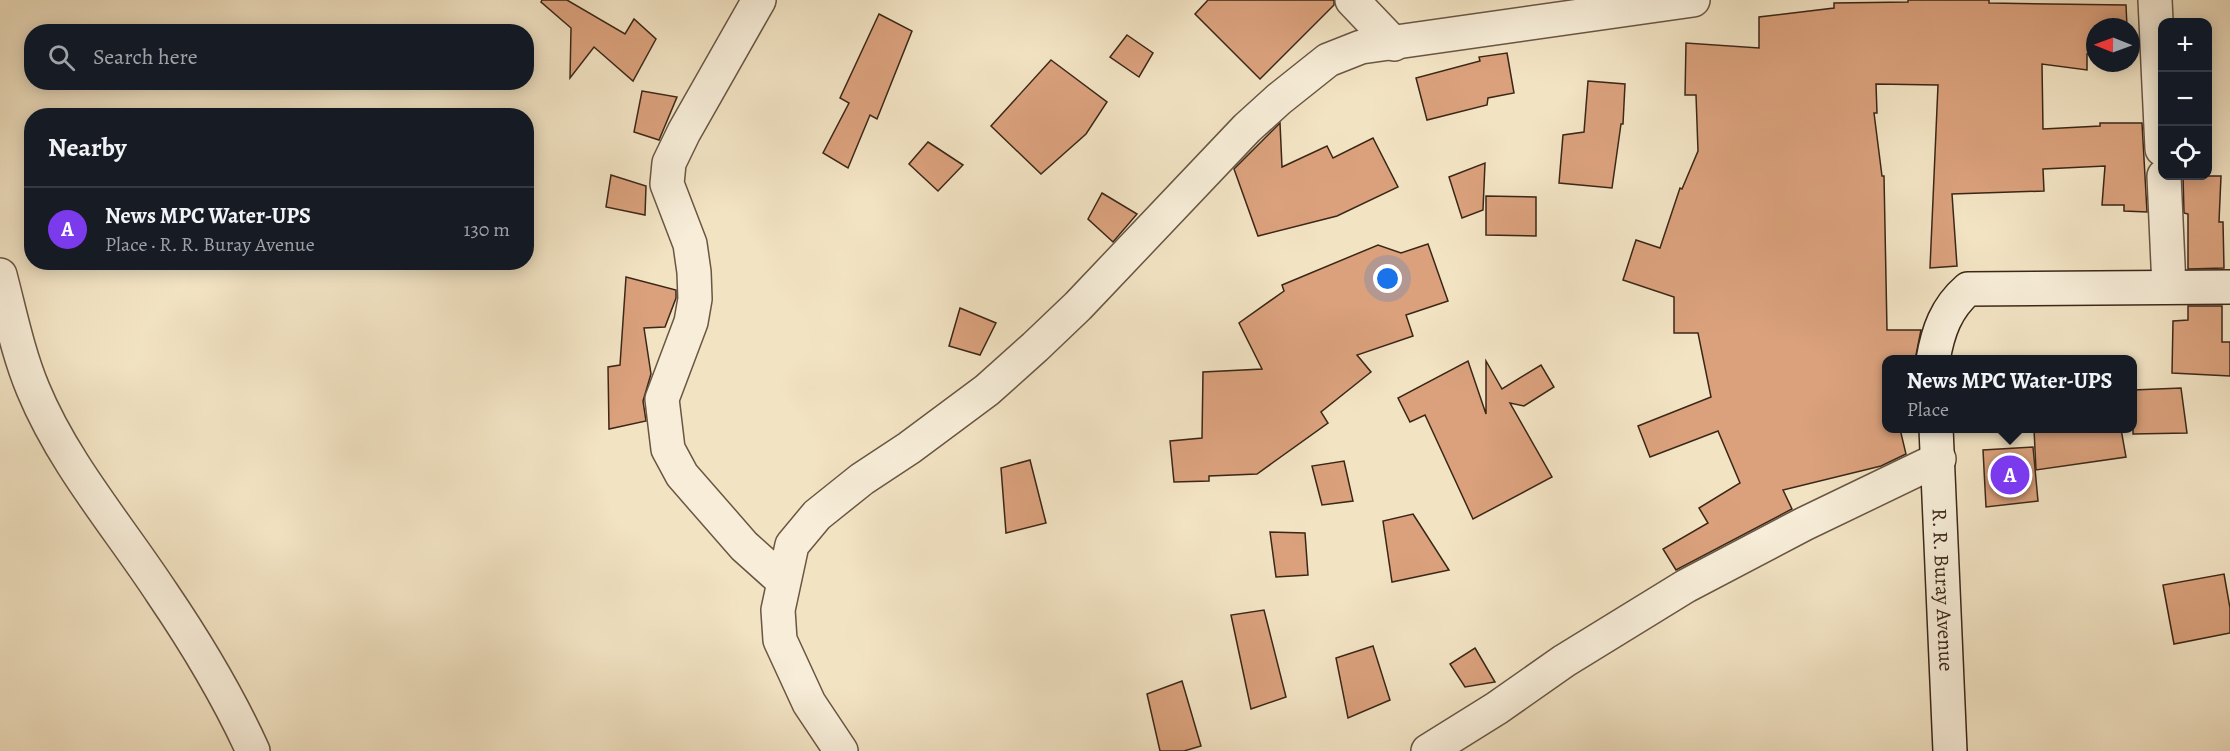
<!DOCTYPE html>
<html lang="en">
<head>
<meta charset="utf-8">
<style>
	body { margin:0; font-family:Alegreya,serif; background:#20242c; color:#f1f3f6 }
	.controls { position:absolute; right:18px; top:18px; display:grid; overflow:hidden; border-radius:12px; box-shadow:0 3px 15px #0003 }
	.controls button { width:54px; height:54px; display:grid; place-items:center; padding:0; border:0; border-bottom:2px solid #363941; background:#171b24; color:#f1f3f6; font:30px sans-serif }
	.compass { position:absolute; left:2086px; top:18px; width:54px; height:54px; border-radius:50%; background:#171b24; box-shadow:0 3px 15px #0003; rotate:271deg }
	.you { position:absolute; left:1388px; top:279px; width:21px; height:21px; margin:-15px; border:4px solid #fff; border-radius:50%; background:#1a73e8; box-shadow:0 0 0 9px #1a73e833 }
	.badge { display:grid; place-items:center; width:39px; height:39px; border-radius:50%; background:#7c3aed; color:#fff; font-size:20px; font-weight:700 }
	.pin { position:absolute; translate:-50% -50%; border:3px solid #fff; box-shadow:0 2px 6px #0006 }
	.popup { position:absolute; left:1882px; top:355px; width:255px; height:78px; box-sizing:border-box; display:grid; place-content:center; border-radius:12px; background:#171b24; filter:drop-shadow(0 2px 4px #0005); font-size:20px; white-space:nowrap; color:#9ea1a6 }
	.popup b { font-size:22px; color:#f1f3f6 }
	.popup::after { content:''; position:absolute; left:50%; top:100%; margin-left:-12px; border:12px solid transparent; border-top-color:#171b24 }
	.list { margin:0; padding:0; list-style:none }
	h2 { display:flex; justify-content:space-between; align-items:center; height:78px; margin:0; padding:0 24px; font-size:26px }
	h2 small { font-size:20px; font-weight:400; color:#9ea1a6 }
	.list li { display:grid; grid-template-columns:39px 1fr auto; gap:18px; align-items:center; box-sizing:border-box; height:84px; padding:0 24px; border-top:2px solid #363941 }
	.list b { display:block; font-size:22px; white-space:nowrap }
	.list p { margin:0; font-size:20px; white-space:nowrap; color:#9ea1a6 }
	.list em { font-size:20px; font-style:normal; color:#9ea1a6 }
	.icon { flex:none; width:33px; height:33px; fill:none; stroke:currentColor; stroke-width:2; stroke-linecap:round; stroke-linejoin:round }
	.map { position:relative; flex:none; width:2230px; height:751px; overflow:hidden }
	.search { position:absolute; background:#171b24; box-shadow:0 3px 15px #0003; left:24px; top:24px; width:510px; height:66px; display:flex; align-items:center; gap:15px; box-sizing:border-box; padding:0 21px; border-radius:24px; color:#9ea1a6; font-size:22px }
	.panel { position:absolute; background:#171b24; box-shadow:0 3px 15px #0003; left:24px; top:108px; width:510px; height:162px; border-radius:24px }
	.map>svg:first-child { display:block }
</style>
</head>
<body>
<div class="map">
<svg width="2230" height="751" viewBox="0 0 2230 751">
	<rect width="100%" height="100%" fill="#f2e3c3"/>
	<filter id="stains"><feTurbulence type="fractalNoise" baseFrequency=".00333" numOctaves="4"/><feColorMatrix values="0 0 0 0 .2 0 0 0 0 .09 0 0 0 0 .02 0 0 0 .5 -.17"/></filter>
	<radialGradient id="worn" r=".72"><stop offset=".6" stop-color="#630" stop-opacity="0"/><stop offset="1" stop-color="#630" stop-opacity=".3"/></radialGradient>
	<g fill="#daa17c" stroke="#3b2718" stroke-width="1.5">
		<polygon points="542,0 567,0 625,34 634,19 656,39 633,81 594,47 570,78 571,28 541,2"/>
		<polygon points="1208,0 1334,0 1334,5 1260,79 1195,14"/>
		<polygon points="1908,0 1989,0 1989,3 2126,5 2127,27 2095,27 2095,53 2087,54 2087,70 2042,64 2043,129 2100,126 2100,123 2142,123 2147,212 2124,211 2124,205 2102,205 2105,166 2043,169 2044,191 1952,194 1957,266 1930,268 1938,85 1876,84 1877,113 1874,113 1882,176 1884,176 1887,330 1921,330 1915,360 1887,360 1887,429 1900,429 1906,454 1881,466 1783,490 1792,509 1676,570 1663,549 1708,523 1699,508 1740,483 1718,431 1650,457 1638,426 1711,397 1698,333 1674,333 1674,297 1623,280 1636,240 1660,248 1680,188 1682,189 1698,151 1696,95 1685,95 1686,43 1759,48 1759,17 1834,8 1834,3 1908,2"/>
		<polygon points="879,14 912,31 877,119 870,115 848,168 823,153 849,103 840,98"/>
		<polygon points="1127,35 1153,53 1139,77 1110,57"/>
		<polygon points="1507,53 1514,93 1488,98 1487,105 1427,120 1416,78 1480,61 1479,57"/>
		<polygon points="1051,60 1107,102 1086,134 1041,174 991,126"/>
		<polygon points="1588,81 1625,84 1623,124 1621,124 1612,188 1559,183 1563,135 1584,132"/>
		<polygon points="642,91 677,97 659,140 634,132"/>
		<polygon points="1280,123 1282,167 1327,146 1333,158 1373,138 1398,187 1337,216 1258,236 1234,169"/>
		<polygon points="928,142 963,165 938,191 909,164"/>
		<polygon points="1485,163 1483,210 1462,218 1449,177"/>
		<polygon points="611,175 646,186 645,215 606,207"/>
		<polygon points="2183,176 2221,176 2219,222 2223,222 2224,268 2188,269 2188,214 2184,213"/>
		<polygon points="1102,193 1137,214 1113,242 1088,219"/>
		<polygon points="1486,196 1536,197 1536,236 1486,235"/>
		<polygon points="1428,244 1448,301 1406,315 1413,336 1357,355 1371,372 1321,412 1328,423 1257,474 1209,476 1209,481 1174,482 1170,441 1202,438 1203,372 1262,369 1239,323 1284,291 1282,285 1378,245 1401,253"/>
		<polygon points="626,277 676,290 676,298 665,327 644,328 651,374 643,401 646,421 609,429 608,367 620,365"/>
		<polygon points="2188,306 2222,306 2222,342 2230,342 2230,376 2172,373 2173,321 2188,320"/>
		<polygon points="960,308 996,323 980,355 949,346"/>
		<polygon points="1468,361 1486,414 1486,361 1502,389 1541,365 1554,387 1524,406 1510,403 1552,477 1473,519 1425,415 1410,422 1398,398"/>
		<polygon points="2181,388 2187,433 2133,434 2133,390"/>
		<polygon points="2034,429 2121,429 2126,457 2036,470"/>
		<polygon points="2033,447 2038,501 1986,507 1983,450"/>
		<polygon points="1030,460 1046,523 1006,533 1001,468"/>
		<polygon points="1344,461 1353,501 1322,505 1312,466"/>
		<polygon points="1413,514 1449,570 1392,582 1383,521"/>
		<polygon points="1270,532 1305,533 1308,575 1276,577"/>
		<polygon points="2224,574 2230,608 2230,633 2174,644 2163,585"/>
		<polygon points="1264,610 1286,697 1251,709 1231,615"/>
		<polygon points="1373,646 1390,700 1348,718 1336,658"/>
		<polygon points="1475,648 1495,682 1465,687 1450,664"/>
		<polygon points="1182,681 1201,746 1184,751 1160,751 1147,694"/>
	</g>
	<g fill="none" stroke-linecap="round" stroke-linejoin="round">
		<defs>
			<g id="street">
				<polyline points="759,0 684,132 669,163 667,184 690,244 694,272 695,299 691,322 662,399 668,449 682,475 744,546 783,581"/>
				<polyline points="1352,0 1394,44"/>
				<polyline points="2155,0 2162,149"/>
				<polyline points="2164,176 2169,287"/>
				<path d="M0,275c10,38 18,78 33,114 31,75 85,137 129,204 34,50 66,103 91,158"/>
				<polyline points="841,751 809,703 780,640 778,610 792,545 817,515 862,479 909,448 987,390 1035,347 1078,306 1247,128 1279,99 1328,60 1361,47 1693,0"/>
				<polyline points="1428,751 1497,708 1564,661 1686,586 1804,524 1939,459"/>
			</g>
			<g id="secondary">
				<path d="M1933,360c5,-29 13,-52 35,-71l262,-2"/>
				<path id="s1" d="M1936,428l14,323"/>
			</g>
		</defs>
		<use href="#street" stroke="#695643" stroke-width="36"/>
		<use href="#secondary" stroke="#3b2718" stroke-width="36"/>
		<use href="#street" stroke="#f7edd8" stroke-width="33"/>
		<use href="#secondary" stroke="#f7edd8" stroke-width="33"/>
	</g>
	<g text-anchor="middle" stroke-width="5" stroke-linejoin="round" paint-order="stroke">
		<g font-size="21" fill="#3b2718" stroke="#f7edd8">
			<text dy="7" stroke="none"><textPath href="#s1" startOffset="162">R. R. Buray Avenue</textPath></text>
		</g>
	</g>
	<rect width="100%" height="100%" filter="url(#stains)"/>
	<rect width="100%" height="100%" fill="url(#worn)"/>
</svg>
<div class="controls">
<button>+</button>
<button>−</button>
<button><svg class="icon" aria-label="locate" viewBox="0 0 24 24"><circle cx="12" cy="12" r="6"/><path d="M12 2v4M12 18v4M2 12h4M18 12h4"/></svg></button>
</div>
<svg class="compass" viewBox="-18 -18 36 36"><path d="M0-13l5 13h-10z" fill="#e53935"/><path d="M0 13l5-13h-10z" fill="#9ea1a6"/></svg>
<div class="you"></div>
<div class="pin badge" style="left:2010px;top:475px">A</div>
<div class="popup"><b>News MPC Water-UPS</b>Place</div>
<div class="search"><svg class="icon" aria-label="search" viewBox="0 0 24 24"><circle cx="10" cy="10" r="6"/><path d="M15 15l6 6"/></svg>Search here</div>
<section class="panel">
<h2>Nearby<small></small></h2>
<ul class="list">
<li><span class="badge">A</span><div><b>News MPC Water-UPS</b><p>Place · R. R. Buray Avenue</p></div><em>130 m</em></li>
</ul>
</section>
</div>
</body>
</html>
